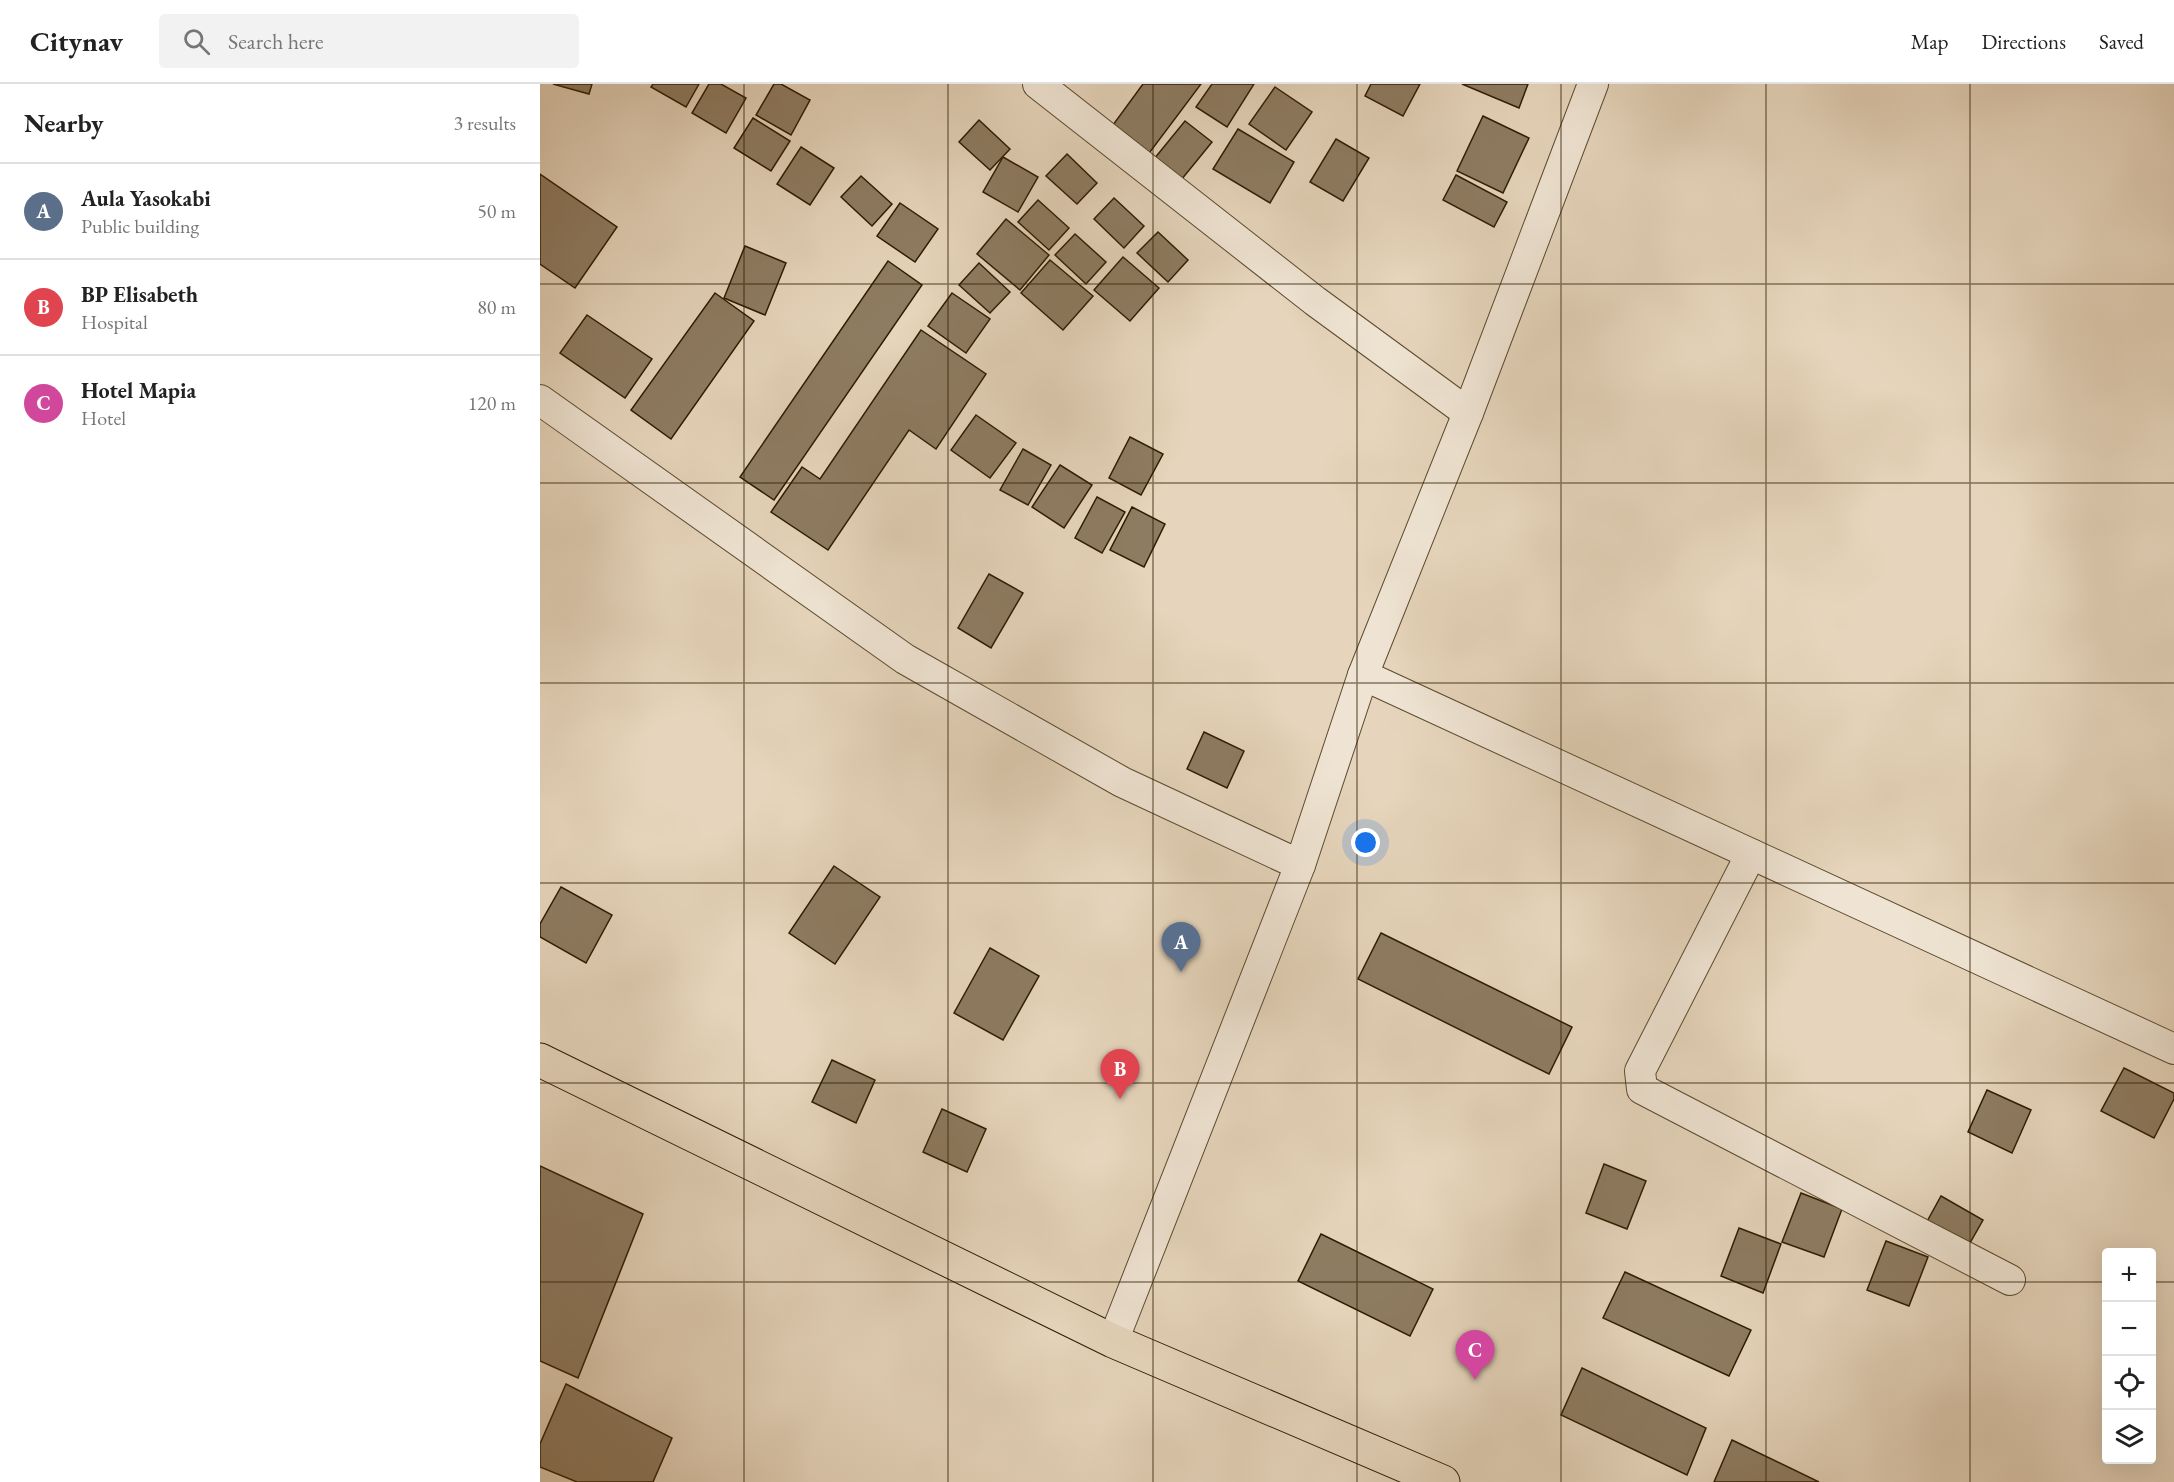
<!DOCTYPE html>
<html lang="en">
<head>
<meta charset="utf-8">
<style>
	body { margin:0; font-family:"EB Garamond",serif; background:#f2f2f2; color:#222 }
	.controls { position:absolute; right:18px; bottom:18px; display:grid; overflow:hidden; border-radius:6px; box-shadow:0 6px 24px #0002 }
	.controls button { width:54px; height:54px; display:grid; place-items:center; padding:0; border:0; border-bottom:2px solid #e0e0e0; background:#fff; color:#222; font:30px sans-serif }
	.you { position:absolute; left:826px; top:759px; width:21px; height:21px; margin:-15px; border:4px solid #fff; border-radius:50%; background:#1a73e8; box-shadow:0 0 0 9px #1a73e833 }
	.badge { display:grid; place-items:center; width:39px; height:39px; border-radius:50%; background:#8f2418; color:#fff; font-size:20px; font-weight:700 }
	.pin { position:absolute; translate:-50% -50px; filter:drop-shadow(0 2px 3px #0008) }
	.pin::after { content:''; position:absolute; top:32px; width:21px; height:18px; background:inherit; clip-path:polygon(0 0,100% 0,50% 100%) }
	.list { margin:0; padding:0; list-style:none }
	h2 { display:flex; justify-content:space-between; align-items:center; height:78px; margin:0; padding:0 24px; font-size:26px }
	h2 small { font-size:20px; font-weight:400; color:#767676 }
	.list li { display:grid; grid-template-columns:39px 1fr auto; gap:18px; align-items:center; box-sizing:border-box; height:96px; padding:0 24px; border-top:2px solid #e0e0e0 }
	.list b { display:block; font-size:22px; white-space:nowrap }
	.list p { margin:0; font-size:20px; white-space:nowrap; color:#767676 }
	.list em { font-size:20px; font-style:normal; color:#767676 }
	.icon { flex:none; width:33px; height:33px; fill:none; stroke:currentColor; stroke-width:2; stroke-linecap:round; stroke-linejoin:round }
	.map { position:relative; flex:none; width:1634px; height:1398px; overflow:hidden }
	header { display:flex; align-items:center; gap:36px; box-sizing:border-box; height:84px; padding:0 30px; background:#fff; border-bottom:2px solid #e0e0e0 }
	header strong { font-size:28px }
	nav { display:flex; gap:33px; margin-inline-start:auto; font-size:21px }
	.search { width:420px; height:54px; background:#f2f2f2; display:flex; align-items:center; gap:15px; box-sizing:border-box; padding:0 21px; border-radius:6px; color:#767676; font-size:22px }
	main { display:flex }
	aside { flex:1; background:#fff }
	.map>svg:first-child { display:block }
</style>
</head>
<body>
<header>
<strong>Citynav</strong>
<div class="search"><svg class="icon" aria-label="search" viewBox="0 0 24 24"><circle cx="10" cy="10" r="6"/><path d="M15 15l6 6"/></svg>Search here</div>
<nav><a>Map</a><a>Directions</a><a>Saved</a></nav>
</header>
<main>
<aside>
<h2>Nearby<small>3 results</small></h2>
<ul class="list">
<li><span class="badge" style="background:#5c6f8a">A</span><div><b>Aula Yasokabi</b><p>Public building</p></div><em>50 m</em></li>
<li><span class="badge" style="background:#e0444e">B</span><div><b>BP Elisabeth</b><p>Hospital</p></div><em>80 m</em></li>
<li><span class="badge" style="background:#d1479c">C</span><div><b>Hotel Mapia</b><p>Hotel</p></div><em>120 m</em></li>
</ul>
</aside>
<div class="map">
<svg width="1634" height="1398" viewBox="0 0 1634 1398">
	<rect width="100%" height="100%" fill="#e6d5bc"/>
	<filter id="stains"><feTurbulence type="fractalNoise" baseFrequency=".00333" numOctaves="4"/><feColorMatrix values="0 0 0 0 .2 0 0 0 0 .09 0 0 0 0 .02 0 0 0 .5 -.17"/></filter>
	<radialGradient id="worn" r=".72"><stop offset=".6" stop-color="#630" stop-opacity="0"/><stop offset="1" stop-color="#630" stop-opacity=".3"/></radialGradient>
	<g fill="#8e7c62" stroke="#2e1c00" stroke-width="1.5">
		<polygon points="13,0 52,0 49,10"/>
		<polygon points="113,0 159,0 146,23 111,3"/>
		<polygon points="169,0 181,0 206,14 186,49 152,29"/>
		<polygon points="234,0 241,0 270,16 251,51 216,31"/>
		<polygon points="603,0 661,0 607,72 570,45"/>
		<polygon points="672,0 714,0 687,43 656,23"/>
		<polygon points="831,0 880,0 863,32 825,12"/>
		<polygon points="922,0 988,0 979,24"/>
		<polygon points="735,3 772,28 746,66 709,40"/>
		<polygon points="943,32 989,54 963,109 917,87"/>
		<polygon points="213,34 250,57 231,87 194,64"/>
		<polygon points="439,36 470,65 450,86 419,58"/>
		<polygon points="645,37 672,58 637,101 610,80"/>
		<polygon points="698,45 754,78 730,119 673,85"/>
		<polygon points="796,55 829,74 803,117 770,98"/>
		<polygon points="261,63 294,84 270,121 237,100"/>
		<polygon points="527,70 557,99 537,120 506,92"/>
		<polygon points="463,73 498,93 478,128 443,108"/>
		<polygon points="0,90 77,143 35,204 0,180"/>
		<polygon points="916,91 967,118 954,143 903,116"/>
		<polygon points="321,92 352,120 332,142 301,113"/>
		<polygon points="574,114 604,142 584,164 554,135"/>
		<polygon points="498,116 529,144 509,166 478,138"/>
		<polygon points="360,119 398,145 375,178 337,152"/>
		<polygon points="466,135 509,171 480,206 437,170"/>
		<polygon points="618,148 648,176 628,198 597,169"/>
		<polygon points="535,150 566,178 546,200 515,171"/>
		<polygon points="205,162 246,179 225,231 184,214"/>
		<polygon points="583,173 619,204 590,237 554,206"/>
		<polygon points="510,176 553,212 523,246 481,209"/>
		<polygon points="348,177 382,201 234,416 200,393"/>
		<polygon points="439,179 470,208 450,229 419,201"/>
		<polygon points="175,209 214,237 131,355 91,326"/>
		<polygon points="412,209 450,235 426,269 388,242"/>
		<polygon points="47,231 112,275 85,314 20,269"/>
		<polygon points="381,246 446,290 396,365 369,346 288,466 231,428 262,383 280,395"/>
		<polygon points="436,331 476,359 450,394 411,366"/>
		<polygon points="590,353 623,370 601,411 569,394"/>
		<polygon points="483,365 511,381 488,421 460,406"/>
		<polygon points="520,381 552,401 524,444 492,423"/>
		<polygon points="557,413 585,428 562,469 535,454"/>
		<polygon points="592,423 625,440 604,483 570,466"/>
		<polygon points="449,490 483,509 451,564 418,544"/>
		<polygon points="664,648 704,667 687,704 647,685"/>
		<polygon points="294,782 340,813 295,880 249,849"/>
		<polygon points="21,803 72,831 46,879 0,853 0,840"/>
		<polygon points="841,849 1032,943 1009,990 818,895"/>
		<polygon points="450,864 499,892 463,956 414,929"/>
		<polygon points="292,976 335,996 316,1039 272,1018"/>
		<polygon points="1584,984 1634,1009 1634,1015 1614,1054 1561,1027"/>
		<polygon points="1447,1006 1491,1026 1472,1069 1428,1048"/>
		<polygon points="402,1025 446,1045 427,1088 383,1068"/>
		<polygon points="1064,1080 1106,1097 1087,1145 1046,1129"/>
		<polygon points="0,1082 103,1130 38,1294 0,1277"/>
		<polygon points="1261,1109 1302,1125 1284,1173 1242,1158"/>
		<polygon points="1401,1112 1443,1136 1426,1166 1384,1143"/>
		<polygon points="1199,1144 1241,1160 1223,1209 1181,1192"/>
		<polygon points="781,1150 893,1205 870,1252 758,1197"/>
		<polygon points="1346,1157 1388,1173 1369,1222 1327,1206"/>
		<polygon points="1085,1188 1211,1246 1189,1292 1063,1234"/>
		<polygon points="1042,1284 1166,1344 1147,1391 1021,1331"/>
		<polygon points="26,1300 132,1354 113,1398 37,1398 0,1383 0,1360"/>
		<polygon points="1192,1356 1279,1398 1174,1398"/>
	</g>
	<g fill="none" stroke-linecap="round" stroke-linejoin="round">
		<defs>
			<g id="minor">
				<polyline points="498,0 775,217 928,329"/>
				<polyline points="0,316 365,575 582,698 760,781"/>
				<polyline points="823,591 1634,965"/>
				<polyline points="1211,770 1100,987 1102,1005 1470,1196"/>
				<polyline points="573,1257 760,781 823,591 928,329 1053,0"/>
			</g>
			<polyline id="primary" points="0,976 573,1257 903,1398"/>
		</defs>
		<use href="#minor" stroke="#5c4a2f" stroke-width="32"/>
		<use href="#primary" stroke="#2e1c00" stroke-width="35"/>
		<use href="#minor" stroke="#efe4d3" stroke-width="30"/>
		<use href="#primary" stroke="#e6d5bc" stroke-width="33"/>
	</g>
	<path fill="none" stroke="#2e1c00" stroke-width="1.5" stroke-opacity="0.55" d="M204,0v1398M408,0v1398M613,0v1398M817,0v1398M1021,0v1398M1226,0v1398M1430,0v1398M0,200h1634M0,399h1634M0,599h1634M0,799h1634M0,999h1634M0,1198h1566M1612,1198h22"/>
	<rect width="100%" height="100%" filter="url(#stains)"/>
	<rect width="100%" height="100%" fill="url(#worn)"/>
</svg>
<div class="controls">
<button>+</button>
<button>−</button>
<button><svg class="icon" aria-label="locate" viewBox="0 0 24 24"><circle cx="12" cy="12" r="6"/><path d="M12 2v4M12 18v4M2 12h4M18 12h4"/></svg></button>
<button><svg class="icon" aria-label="layers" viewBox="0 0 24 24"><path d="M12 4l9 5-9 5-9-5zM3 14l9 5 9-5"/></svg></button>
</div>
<div class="you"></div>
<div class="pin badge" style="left:641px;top:888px;background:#5c6f8a">A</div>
<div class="pin badge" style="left:580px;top:1015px;background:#e0444e">B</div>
<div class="pin badge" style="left:935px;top:1296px;background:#d1479c">C</div>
</div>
</main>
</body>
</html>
